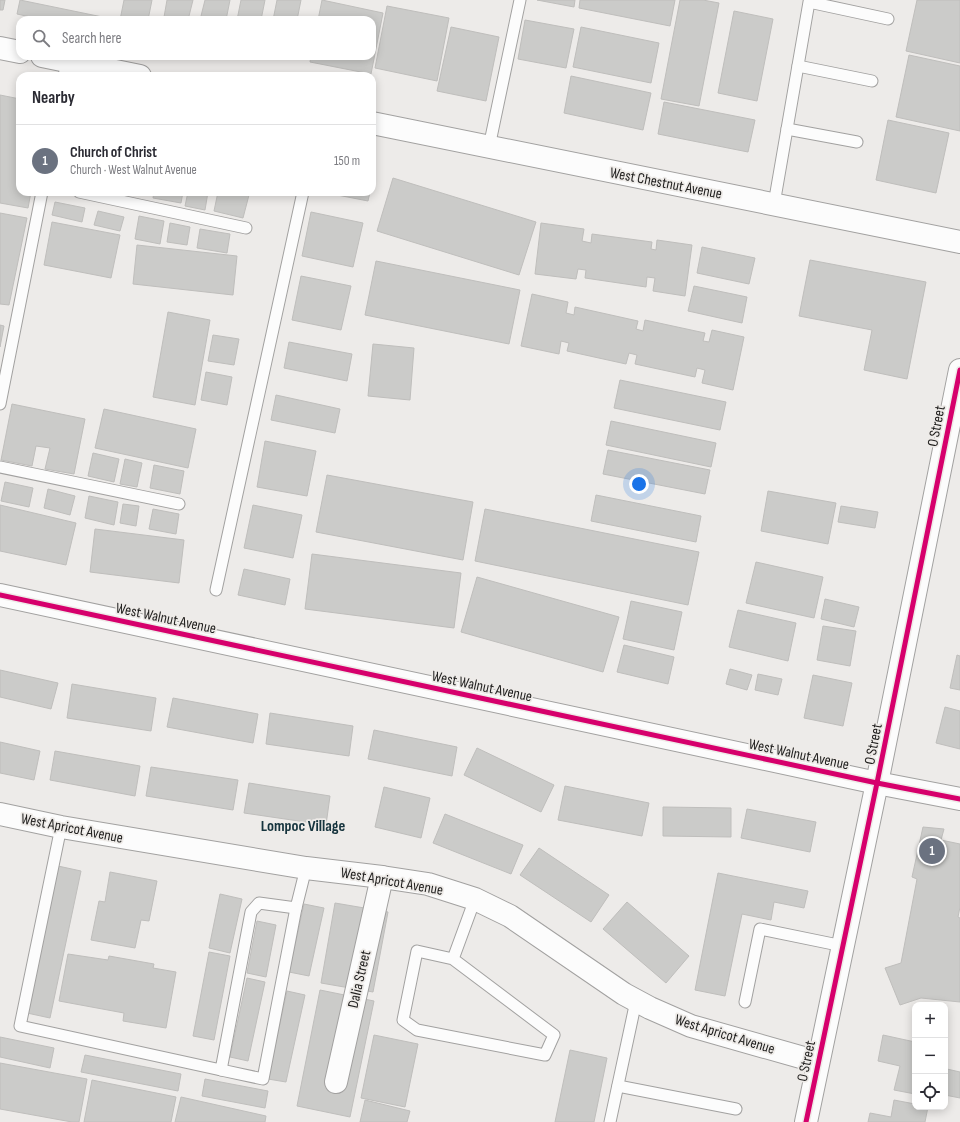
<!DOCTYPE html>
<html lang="en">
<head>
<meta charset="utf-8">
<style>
	body { margin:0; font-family:"Sofia Sans Condensed",sans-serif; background:#f7f7f7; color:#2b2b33 }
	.controls { position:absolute; right:12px; bottom:12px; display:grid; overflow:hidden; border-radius:8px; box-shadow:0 2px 10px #0003 }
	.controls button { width:36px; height:36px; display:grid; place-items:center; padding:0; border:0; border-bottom:1px solid #e1e1e2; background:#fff; color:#2b2b33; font:20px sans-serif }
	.you { position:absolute; left:639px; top:484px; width:14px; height:14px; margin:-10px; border:3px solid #fff; border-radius:50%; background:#1a73e8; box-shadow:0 0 0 6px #1a73e833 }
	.badge { display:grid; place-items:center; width:26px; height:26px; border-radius:50%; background:#db2777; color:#fff; font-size:13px; font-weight:700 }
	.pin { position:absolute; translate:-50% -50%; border:2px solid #fff; box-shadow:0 1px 4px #0006 }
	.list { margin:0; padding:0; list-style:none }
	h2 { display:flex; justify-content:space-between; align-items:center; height:52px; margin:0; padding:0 16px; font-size:17px }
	h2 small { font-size:13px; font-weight:400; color:#7c7c81 }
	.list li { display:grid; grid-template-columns:26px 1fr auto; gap:12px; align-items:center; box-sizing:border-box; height:72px; padding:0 16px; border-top:1px solid #e1e1e2 }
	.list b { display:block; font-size:15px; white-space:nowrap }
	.list p { margin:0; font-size:13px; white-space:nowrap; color:#7c7c81 }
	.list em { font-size:13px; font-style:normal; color:#7c7c81 }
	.icon { flex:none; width:22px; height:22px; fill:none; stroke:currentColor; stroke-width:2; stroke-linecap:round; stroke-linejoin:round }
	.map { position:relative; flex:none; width:960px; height:1122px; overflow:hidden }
	.search { position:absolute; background:#fff; box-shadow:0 2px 10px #0003; left:16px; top:16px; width:360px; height:44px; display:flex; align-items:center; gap:10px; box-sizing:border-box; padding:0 14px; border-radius:12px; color:#7c7c81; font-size:15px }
	.panel { position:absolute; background:#fff; box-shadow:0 2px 10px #0003; left:16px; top:72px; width:360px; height:124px; border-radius:12px }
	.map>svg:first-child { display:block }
</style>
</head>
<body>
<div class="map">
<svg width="960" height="1122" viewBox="0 0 960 1122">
	<rect width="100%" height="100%" fill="#edebe9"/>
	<g fill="#cbcbc9" stroke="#bfbebc">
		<polygon points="0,0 5,0 3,10 0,10"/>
		<polygon points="20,0 117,20 44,20 17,14"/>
		<polygon points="124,0 152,0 148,20 120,20"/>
		<polygon points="167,0 193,0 188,20 179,20 164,17"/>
		<polygon points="205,0 230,0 226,20 200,20"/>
		<polygon points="241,0 265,0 261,20 237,20"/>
		<polygon points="277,0 301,0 297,20 273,20"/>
		<polygon points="322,0 383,13 371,74 310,62 311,56 372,56 372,20 318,20"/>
		<polygon points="537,0 575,0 574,7"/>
		<polygon points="580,0 675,0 670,26 579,8"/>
		<polygon points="680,0 703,0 719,3 699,106 661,99"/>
		<polygon points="917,0 960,0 960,63 906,51"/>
		<polygon points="387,6 449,18 437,81 375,68"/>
		<polygon points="734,11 773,19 757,101 718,93"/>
		<polygon points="525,20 574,29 566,68 518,59"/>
		<polygon points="451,27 499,37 486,101 437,91"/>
		<polygon points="581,27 659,43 651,83 573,67"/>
		<polygon points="909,55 960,66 960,131 896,117"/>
		<polygon points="571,76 651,93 643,130 564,113"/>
		<polygon points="0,95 20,99 20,192 31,192 28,208 0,203"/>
		<polygon points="664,102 755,120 748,152 658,134"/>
		<polygon points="888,120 949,133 936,193 876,180"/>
		<polygon points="393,178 536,222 519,275 377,231"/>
		<polygon points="154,192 183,192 181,203 153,198"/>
		<polygon points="188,192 208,192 205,210 185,206"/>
		<polygon points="218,192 234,192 249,195 243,218 214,211"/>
		<polygon points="322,192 370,192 368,201"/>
		<polygon points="55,202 85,208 82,222 52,215"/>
		<polygon points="98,211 124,217 120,231 94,225"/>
		<polygon points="311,212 363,223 353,267 302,256"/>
		<polygon points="0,213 27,218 9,305 0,304"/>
		<polygon points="139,216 164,221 160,244 135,239"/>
		<polygon points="52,222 120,235 111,278 44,265"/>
		<polygon points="170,223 190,227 187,245 167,242"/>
		<polygon points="541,223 584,229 582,241 591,243 592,234 652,242 651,249 656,250 657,240 692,245 685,296 653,291 655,278 647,277 646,287 585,278 586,270 578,269 576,279 535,274"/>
		<polygon points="200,229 230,234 227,253 197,248"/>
		<polygon points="137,245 237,256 233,295 133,284"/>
		<polygon points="702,247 755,258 749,284 697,273"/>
		<polygon points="810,260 926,282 907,379 864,370 872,330 799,316"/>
		<polygon points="376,261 520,290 509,344 365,315"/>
		<polygon points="301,276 351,286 341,330 292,320"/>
		<polygon points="694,286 747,297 742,323 688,311"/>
		<polygon points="532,294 568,302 566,313 574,315 575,307 638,321 636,329 643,331 645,320 705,333 703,341 709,342 712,330 744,337 733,390 702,383 705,370 697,368 695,377 635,364 637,355 629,353 626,364 567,351 569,343 561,341 559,354 521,346"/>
		<polygon points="168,312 210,320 195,405 153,397"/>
		<polygon points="0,325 4,326 0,347"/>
		<polygon points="213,335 239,339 234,365 208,361"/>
		<polygon points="289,342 352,354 347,381 284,368"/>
		<polygon points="373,344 414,348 410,400 368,396"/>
		<polygon points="206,372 232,377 227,405 201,400"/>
		<polygon points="620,380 726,402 720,430 614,408"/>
		<polygon points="276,395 340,409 335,433 271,420"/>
		<polygon points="12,404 85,419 74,474 45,469 50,448 36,446 32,466 1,460"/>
		<polygon points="104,409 196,429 188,468 95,448"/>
		<polygon points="611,421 716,443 711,467 606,445"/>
		<polygon points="265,441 316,451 307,496 257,487"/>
		<polygon points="608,450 710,470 705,494 603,474"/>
		<polygon points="93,453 119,459 114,482 88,476"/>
		<polygon points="125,459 142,463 137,487 120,484"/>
		<polygon points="154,465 184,471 180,494 150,488"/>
		<polygon points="327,475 473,502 463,560 316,532"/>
		<polygon points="5,482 33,488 29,507 1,501"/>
		<polygon points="48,489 75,496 70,515 44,508"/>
		<polygon points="768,491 836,503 828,544 761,531"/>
		<polygon points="596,495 701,516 696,542 591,521"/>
		<polygon points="89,496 118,502 114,525 85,518"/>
		<polygon points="123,504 139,506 136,526 120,523"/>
		<polygon points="0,505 76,523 66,565 0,551"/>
		<polygon points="253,505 302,515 293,558 244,548"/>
		<polygon points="841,506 878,512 875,528 838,522"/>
		<polygon points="153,509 179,514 176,534 149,529"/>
		<polygon points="485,509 699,552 688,605 475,561"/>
		<polygon points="95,529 184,540 179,583 90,572"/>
		<polygon points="312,554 461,573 454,628 305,609"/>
		<polygon points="756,562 823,577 814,618 746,603"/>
		<polygon points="244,569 290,579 285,605 238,595"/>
		<polygon points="477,577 619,617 603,672 461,632"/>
		<polygon points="825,599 859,607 854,627 821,619"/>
		<polygon points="631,601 682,612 674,650 623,639"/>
		<polygon points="738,610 796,623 788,661 729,647"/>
		<polygon points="823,626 856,631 850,666 817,660"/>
		<polygon points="624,645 674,657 668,684 617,672"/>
		<polygon points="957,655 960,656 960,690 950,688"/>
		<polygon points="730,669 752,675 747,690 726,684"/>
		<polygon points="0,670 58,683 51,709 0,697"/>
		<polygon points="758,674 782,679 778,695 755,690"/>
		<polygon points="813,675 852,683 843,726 804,718"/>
		<polygon points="72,684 156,698 151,731 67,718"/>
		<polygon points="173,698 258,714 253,743 167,727"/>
		<polygon points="945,707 960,711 960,749 936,743"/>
		<polygon points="270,713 353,726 349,756 266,744"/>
		<polygon points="374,730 457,747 452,776 368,759"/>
		<polygon points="0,742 40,751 34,780 0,773"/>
		<polygon points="477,748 554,785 541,812 464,775"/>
		<polygon points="55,751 140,766 135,796 50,780"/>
		<polygon points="151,767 238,780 233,810 146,796"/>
		<polygon points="249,783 330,796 326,825 244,813"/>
		<polygon points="565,786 649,803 642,836 558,820"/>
		<polygon points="384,787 430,798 421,838 375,827"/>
		<polygon points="663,807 731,808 731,837 663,836"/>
		<polygon points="747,809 816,822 810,852 741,838"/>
		<polygon points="445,814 523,845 511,874 433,843"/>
		<polygon points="923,827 944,829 941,840 960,844 960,907 958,917 960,918 960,1002 921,998 900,1005 885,968 901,963 917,879 912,877"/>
		<polygon points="539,848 609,895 591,922 520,875"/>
		<polygon points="58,866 81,871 50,1018 27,1013"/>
		<polygon points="110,872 157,881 149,921 141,920 135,948 91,940 99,901 105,902"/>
		<polygon points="718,873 808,891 804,908 774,902 771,920 742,914 725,996 695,990"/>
		<polygon points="220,894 242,899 230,953 209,948"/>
		<polygon points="627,902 689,956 666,983 603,929"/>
		<polygon points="335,903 388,912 373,992 321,983"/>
		<polygon points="304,904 324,908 309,976 289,972"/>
		<polygon points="257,921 276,925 266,977 247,973"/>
		<polygon points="209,952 230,956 214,1040 193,1036"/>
		<polygon points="68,954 108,960 109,956 154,964 153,968 176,972 166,1028 123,1021 124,1013 59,1001"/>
		<polygon points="247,978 265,982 248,1061 230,1057"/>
		<polygon points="320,990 374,1001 350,1117 297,1106"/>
		<polygon points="287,991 305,995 286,1082 268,1079"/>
		<polygon points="374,1035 418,1044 405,1107 361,1098"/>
		<polygon points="883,1035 915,1042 915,1094 894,1090 900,1066 878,1061"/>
		<polygon points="0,1037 54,1048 50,1068 0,1057"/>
		<polygon points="570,1050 607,1058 594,1122 555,1122"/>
		<polygon points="85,1055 181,1074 178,1091 81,1072"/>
		<polygon points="0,1063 87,1079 79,1122 72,1122 0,1109"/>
		<polygon points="947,1069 960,1072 960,1098 945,1095 945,1078"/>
		<polygon points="205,1079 268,1091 265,1108 202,1096"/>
		<polygon points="92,1080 176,1097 171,1122 84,1122"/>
		<polygon points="181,1097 266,1116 265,1122 175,1122"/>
		<polygon points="365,1100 410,1111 407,1122 360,1122"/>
		<polygon points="894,1100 915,1104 915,1107 928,1107 925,1122 868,1122 870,1113 891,1117"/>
	</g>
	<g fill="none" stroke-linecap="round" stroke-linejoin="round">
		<defs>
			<g id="lane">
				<polyline points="798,66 872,81"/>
				<polyline points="64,76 67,61"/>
				<polyline points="787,129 857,142"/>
				<polyline points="489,147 520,0"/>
				<polyline points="79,192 246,228"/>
				<polyline points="774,204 809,2 888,19"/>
				<polyline points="0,404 42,192"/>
				<polyline points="0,467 179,504"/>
				<polyline points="216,590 303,192"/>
				<polyline points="61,827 20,1026 221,1070 251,912 259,903 296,908 306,868"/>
				<polyline points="453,959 554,1035 545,1055 417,1030 403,1020 417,951 453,959 475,899"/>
				<polyline points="745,1002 760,929 843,946"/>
				<polyline points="221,1070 263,1079 296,908"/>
				<polyline points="618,1086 736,1109"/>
				<polyline points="610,1122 636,1001"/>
			</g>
			<g id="street">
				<polyline points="0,48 20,52"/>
				<polyline points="42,56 140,76"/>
				<polyline points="372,123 960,242"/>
				<polyline points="0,595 877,783 960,799"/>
				<polyline points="0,814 61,827 306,868 382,877 428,884 475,899 510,916 624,994 650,1008 691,1026 818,1062"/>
				<polyline points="336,1082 382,877"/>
			</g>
			<polyline id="secondary" points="806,1122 877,783 960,370"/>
		</defs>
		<use href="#lane" stroke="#a2a1a0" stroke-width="13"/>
		<use href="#street" stroke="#a2a1a0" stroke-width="24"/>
		<use href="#secondary" stroke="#a2a1a0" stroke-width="24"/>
		<use href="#lane" stroke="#fcfcfc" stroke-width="11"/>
		<use href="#street" stroke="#fcfcfc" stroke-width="22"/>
		<use href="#secondary" stroke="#fcfcfc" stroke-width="22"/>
		<defs>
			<g id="cycleway">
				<polyline points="0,595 877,783 960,799"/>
				<polyline points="806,1122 877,783 960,370"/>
			</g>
		</defs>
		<use href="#cycleway" stroke="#eeebe8" stroke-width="8"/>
		<use href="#cycleway" stroke="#d6006c" stroke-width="5"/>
	</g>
	<g text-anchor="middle" stroke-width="3.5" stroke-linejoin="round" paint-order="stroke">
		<g font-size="15" fill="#1e1d1c" stroke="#eeebe8">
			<text transform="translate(666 183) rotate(11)" y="5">West Chestnut Avenue</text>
			<text transform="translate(936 426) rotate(-79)" y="5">O Street</text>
			<text transform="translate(166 618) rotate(12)" y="5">West Walnut Avenue</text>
			<text transform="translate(482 686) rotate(12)" y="5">West Walnut Avenue</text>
			<text transform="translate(873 744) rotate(-79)" y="5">O Street</text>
			<text transform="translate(799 754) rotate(12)" y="5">West Walnut Avenue</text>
			<text transform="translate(72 828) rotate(11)" y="5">West Apricot Avenue</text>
			<text transform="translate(392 881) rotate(10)" y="5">West Apricot Avenue</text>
			<text transform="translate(359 979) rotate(-77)" y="5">Dalia Street</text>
			<text transform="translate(725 1034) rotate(17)" y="5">West Apricot Avenue</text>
			<text transform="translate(806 1061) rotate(-78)" y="5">O Street</text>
		</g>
		<g font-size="16" font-weight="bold" fill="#16343e" stroke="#eeebe8">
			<text x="303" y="831">Lompoc Village</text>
		</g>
	</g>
</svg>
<div class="controls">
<button>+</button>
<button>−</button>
<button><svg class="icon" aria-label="locate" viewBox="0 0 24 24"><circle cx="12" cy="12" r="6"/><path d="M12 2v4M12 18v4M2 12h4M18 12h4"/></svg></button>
</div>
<div class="you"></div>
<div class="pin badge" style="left:932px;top:851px;background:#6b7280">1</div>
<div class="search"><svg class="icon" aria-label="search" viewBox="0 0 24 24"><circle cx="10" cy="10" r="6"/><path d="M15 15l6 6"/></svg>Search here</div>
<section class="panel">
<h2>Nearby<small></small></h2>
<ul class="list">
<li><span class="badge" style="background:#6b7280">1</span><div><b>Church of Christ</b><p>Church · West Walnut Avenue</p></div><em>150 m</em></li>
</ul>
</section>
</div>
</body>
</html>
